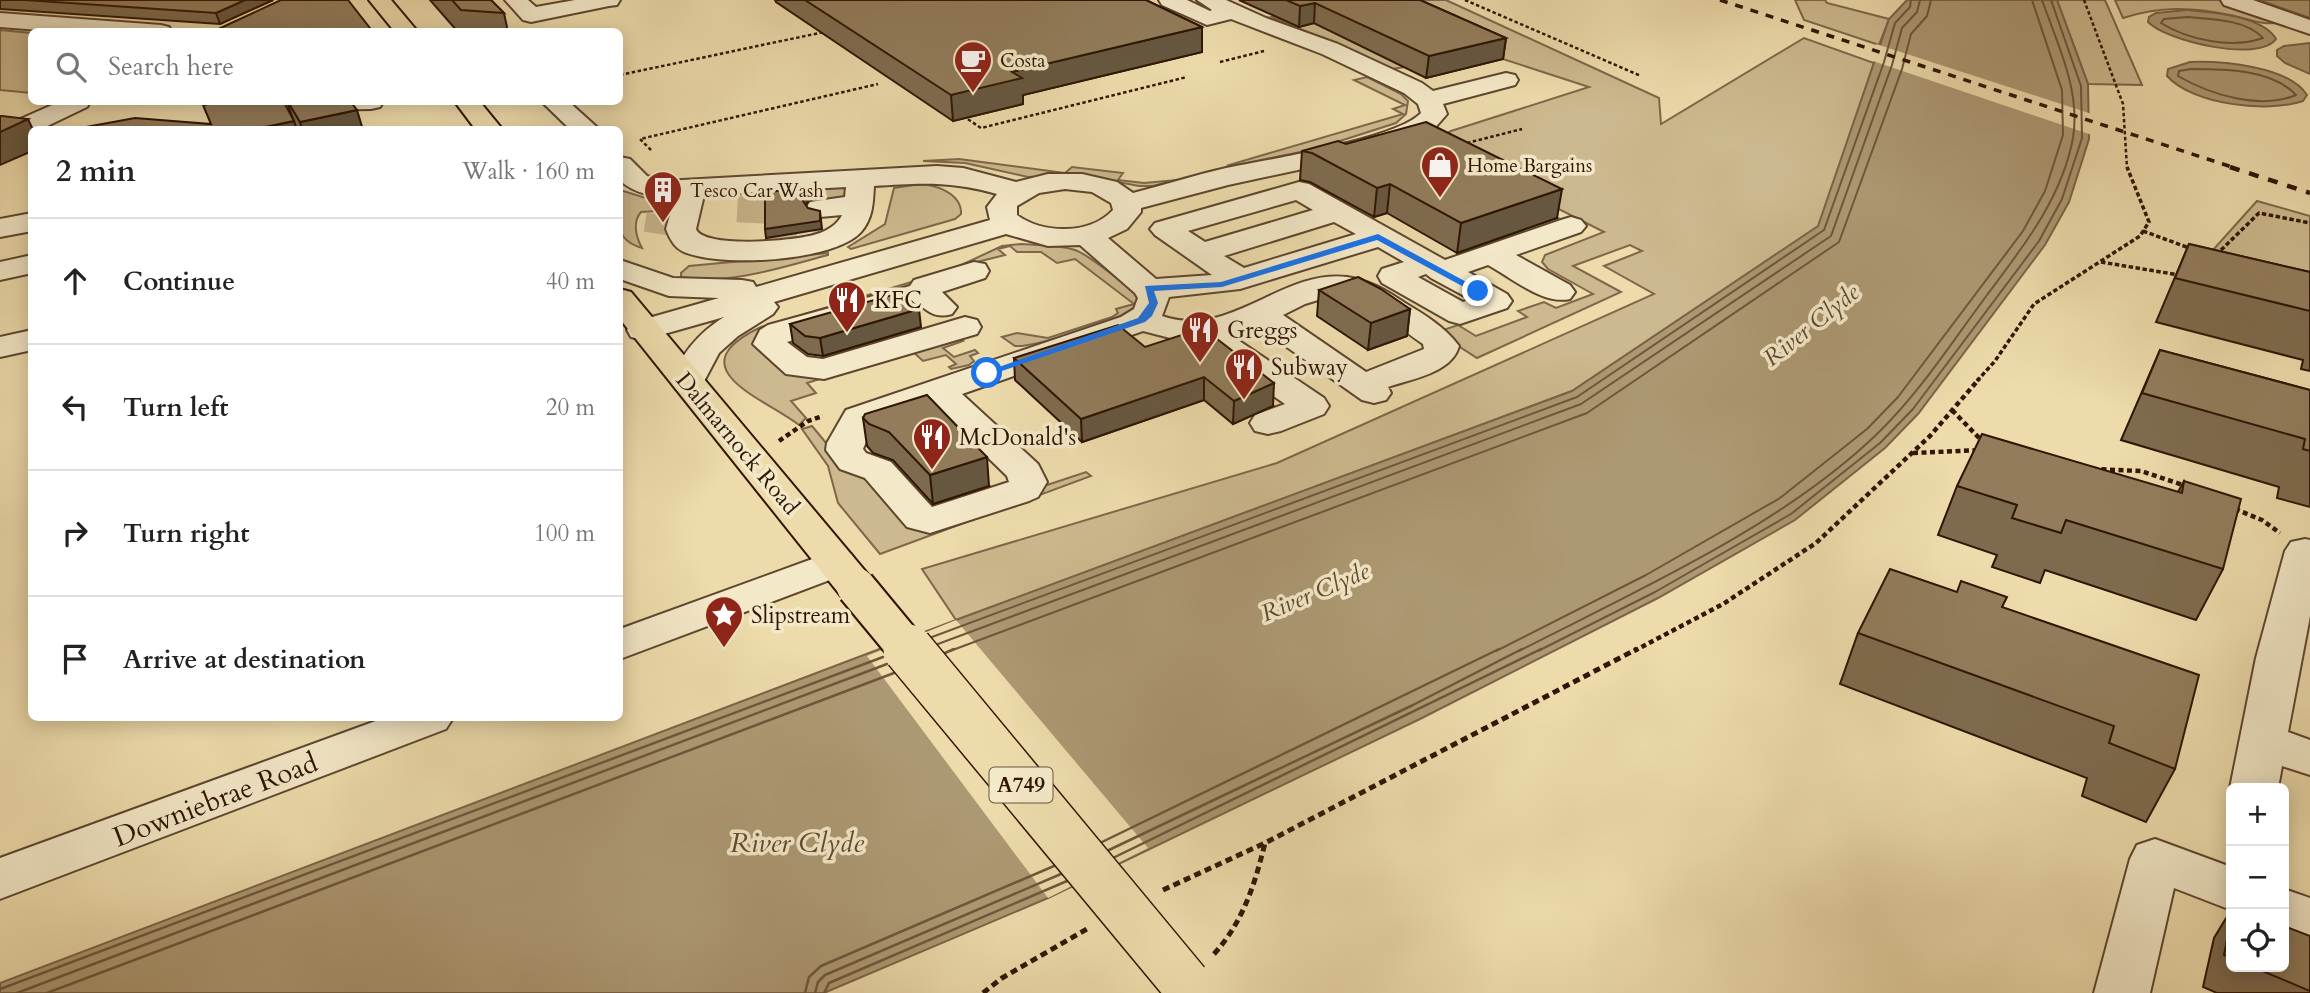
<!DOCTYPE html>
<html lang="en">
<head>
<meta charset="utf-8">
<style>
	body { margin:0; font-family:Cardo,serif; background:#f2f2f2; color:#222 }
	.controls { position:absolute; right:21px; bottom:21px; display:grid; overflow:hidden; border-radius:10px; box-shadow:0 4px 18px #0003 }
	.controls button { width:63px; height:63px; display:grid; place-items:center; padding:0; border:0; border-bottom:2px solid #e0e0e0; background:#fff; color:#222; font:35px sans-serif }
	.stop { position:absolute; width:21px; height:21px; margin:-16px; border:5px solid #1a73e8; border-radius:50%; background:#fff }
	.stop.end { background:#1a73e8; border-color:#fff; box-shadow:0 2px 7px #0008 }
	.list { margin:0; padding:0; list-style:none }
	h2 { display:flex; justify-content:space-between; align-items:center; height:91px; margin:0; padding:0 28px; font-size:30px }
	h2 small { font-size:23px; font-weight:400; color:#767676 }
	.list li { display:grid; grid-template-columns:46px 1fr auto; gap:21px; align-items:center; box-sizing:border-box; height:126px; padding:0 28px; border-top:2px solid #e0e0e0 }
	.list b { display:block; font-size:26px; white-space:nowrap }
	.list em { font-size:23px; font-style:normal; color:#767676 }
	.icon { flex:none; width:38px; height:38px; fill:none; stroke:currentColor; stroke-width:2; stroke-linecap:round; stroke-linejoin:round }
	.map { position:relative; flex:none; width:2310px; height:993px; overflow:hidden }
	.search { position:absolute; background:#fff; box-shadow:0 4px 18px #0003; left:28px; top:28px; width:595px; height:77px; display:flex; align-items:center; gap:18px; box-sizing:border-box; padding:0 24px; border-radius:10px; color:#767676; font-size:26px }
	.panel { position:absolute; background:#fff; box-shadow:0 4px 18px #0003; left:28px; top:126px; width:595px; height:595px; border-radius:10px }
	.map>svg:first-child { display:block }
</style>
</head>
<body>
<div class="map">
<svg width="2310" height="993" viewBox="0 0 2310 993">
	<rect width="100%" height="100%" fill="#eddbab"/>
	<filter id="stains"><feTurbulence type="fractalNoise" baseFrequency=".00286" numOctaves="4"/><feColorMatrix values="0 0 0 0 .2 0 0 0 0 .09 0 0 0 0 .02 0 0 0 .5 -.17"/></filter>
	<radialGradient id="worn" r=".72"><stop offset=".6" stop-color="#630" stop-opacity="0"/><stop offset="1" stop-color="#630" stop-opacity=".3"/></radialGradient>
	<g fill="#cdb98f" stroke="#7e674a" stroke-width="2">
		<polygon points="1368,0 1446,0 1659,98 1661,124 1804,38 1874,63 1819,226 1572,391 956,620 922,569 1277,463 1654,294 1604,266 1642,251 1630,245 1573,266 1621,292 1477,358 1437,332 1458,325 1476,336 1527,317 1518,311 1544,302 1556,308 1593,294 1548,269 1542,262 1545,255 1604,232 1429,143 1451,131 1589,87 1503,59 1308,20 1405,67 1392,69 1272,17"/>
		<polygon points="1795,0 1825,0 1827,3 1889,19 1879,45 1804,20"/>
		<polygon points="2057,0 2105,0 2142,85 2088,84"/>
		<path d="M2115,0h109l53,23c-16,2 -31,-5 -47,-8 -37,-8 -71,-9 -107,3z"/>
		<polygon points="0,30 31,33 31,93 0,90"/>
		<polygon points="1367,77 1401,94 1408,101 1406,114 1396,123 1315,149 1232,166 1229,165 1403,114 1393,109 1405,105 1354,80"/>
		<polygon points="959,159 1065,173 1072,167 1123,173 1118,180 1144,183 1177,180 1153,186 1139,186 1080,175 1028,177 965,163 923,161"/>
		<path d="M920,184c17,1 42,10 41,30l-6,5 -104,30 -3,-2 37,-23 9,-36z"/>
		<path d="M620,190l39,12 -1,9 -17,1c-9,10 -5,25 1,36 -31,-9 -23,-31 -22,-58z"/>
		<polygon points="2257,201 2310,216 2310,307 2204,260"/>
		<path d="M1021,244c16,1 38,1 54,6 10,3 62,41 63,50 1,18 -106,48 -123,46l-13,-9 15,-4 31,5 64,-21 6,-4 -2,-4 18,-5 -59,-45 -18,4 -16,-11h-24l-7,-6 -12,3 7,6 -48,12 45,-21z"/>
		<path d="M828,253v2c-49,13 -97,30 -147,22v-4l8,-7z"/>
		<path d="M931,276l3,2 -157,50 13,44 167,-35 6,4 -20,7 11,9 21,-7 3,3 -8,3 4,5 -5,4 -18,4 -2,-2 7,-3 -10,-9 -23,6 -12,-11 -104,33 9,10 -25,8 15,17 -7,7c-37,-28 -124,-57 -38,-98z"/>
		<polygon points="812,426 850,472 867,474 906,523 1038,476 1047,485 1086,472 1091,476 880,554 838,503 828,466 802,429"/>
	</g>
	<g fill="#ac9872" stroke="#7a6446" stroke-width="2">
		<polygon points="1907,0 2057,0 2088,84 2089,139 2069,202 2045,245 1918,414 1885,448 1795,520 1658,598 1420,719 1048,898 824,993 0,993 0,983 956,620 1572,391 1818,226 1889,19"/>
		<polygon points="2259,0 2310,0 2310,18"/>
		<path d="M2187,10c24,2 76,6 89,29 -17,24 -110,2 -128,-17l1,-5 7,-4z"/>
		<polygon points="2310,43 2310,74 2285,63 2277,56 2277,50 2284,46"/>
		<path d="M2190,62c31,-1 99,4 117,33l-4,6c-35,12 -110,4 -136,-25l1,-7z"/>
	</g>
	<g fill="#eddbab">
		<polygon points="1876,44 2092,114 2092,135 1873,61"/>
		<polygon points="956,620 1148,848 1048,898 867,656"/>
	</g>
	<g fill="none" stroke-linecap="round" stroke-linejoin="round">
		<g stroke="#6e563b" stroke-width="2">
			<path d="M2187,17c24,2 58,2 76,21 -31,11 -75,2 -102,-15l3,-4z"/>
			<path d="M2191,69c33,0 81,0 105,26 -36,15 -85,0 -118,-19l1,-5z"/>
			<polyline points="932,637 1577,397 1824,230 1884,62 1895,23 1910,7 1911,0"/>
			<polyline points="938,644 1581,404 1831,236 1892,65 1902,28 1917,12 1920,0"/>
			<polyline points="950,651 1587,413 1839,242 1902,69 1911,34 1927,16 1931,0"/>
			<polyline points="1496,651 1646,575 1780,498 1867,429 1898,397 2023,231 2045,191 2063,135 2062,90 2032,0"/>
			<path d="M1519,651c117,-60 261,-124 357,-216 43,-41 76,-93 111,-140 36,-48 75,-97 86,-157 8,-47 -16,-95 -31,-138"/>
			<polyline points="1538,651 1655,592 1791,514 1880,443 1913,409 2039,241 2062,199 2082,138 2081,86 2051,0"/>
		</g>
		<g stroke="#6e563b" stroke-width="2.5">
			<polyline points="945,653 954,649"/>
			<polyline points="1102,842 1499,649"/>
			<polyline points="1109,850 1413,705 1522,649"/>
			<polyline points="1115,857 1541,649"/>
			<polyline points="0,989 883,657"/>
			<polyline points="17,993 887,664"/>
			<polyline points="47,993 894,673"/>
			<polyline points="805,993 809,977 821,966 1054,866"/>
			<polyline points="815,993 818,982 825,975 1061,874"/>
			<polyline points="824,993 829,983 1067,881"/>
		</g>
		<g stroke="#c7b38a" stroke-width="31" stroke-dasharray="31 16" stroke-linecap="butt">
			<polyline points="752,223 753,203 858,194"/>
			<polyline points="659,234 662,215"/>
			<polyline points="766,236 822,231"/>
		</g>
		<defs>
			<g id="minor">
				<polygon points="505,0 528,0 536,7 575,0 620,0 617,5 609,6 531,22 523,20"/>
				<path d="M1159,0h28l23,11 2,-1 -15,-10h29l40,18 72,26 84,39 11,8 73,-18 9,2 3,5 -3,5 -72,19 4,10 -14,16 -11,5 -82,26 -112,24 -87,23v4l-14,17 -19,9 48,41 56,-4 -57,-40 -5,-6 5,-6 144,-41 10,2 136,76 116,-40 10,-3 10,3 5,6 -5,6 -65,23 54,30 5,7 -5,7c-27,6 -58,-21 -82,-34l-20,7 39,22 5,7 -5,7 -47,16 -11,-3 -67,-38 -4,-7 4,-7 22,-7 -26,-15 -138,42 -71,8 -7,19c67,24 120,-47 185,-39 22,3 40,14 58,26 20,12 40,24 54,43 -7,27 -48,33 -71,41l3,6 -5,7 -12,3 -12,-3 -105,-74 -28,8 95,64 5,8 -5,8 -43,17 -13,3 -13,-3 -5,-8 5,-8 30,-11 -91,-64 -20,-1 -31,-8 -181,63 76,70 9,18 -9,15 -9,4 -99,32 -23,-6 -42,-49 -25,-9 -14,-19 1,-7 19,-33 275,-93 13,-8 4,-11 -3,-5 -55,-48 -32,1 -42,-12 -232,68 4,5 -5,7 -35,22 -19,17 -19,36 -12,3 -12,-3 -5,-7c10,-29 28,-49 53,-65l-81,23 -12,-3 -4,-7 4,-7 88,-25 -50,-2 -49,-17v-19l53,18 69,2 11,2 3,5 234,-67 -3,-13 10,-13c-46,-13 -76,-11 -123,-8 -1,17 -1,32 -13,46 -27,30 -144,36 -179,19 -8,-4 -13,-14 -16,-22l9,-32c-18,1 -43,-4 -55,-17v-23l10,2 17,17 17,5 273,-15 26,2 53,14 32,-8h34l35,8 16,11c31,-8 62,-18 93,-25 40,-8 171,-29 195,-55l-3,-9 -14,-11 -82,-39 -91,-35 -24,6 -45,-20zM846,187l-1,10 -35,5 -4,6 4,6 10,3 22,-2c-4,9 -15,16 -25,19 -20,7 -114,15 -121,-5l8,-34zM1065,189l27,3 19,11 2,7c-23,25 -70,24 -96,5v-9l22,-13zM1296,200l17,10 -108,32 -17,-11zM1334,222l22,12 -112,34 -20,-12zM1426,274l5,4 39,21 -7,3 -45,-25zM1331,296c35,-1 65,30 92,48l1,5 -58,23 -83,-57 22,-11zM933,404l74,72 2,6 -77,25 -41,-45 -25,-9 -3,-4 10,-24z"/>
				<polygon points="2221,0 2253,0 2310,20 2310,34 2224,5"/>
				<polygon points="0,13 161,25 169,27 172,32 65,32 0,27"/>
				<polygon points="59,102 90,102 87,107 39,130 32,130 32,133 0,146 0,128"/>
				<polygon points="245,102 383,102 380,107 371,109 256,111 247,109 244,104"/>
				<polygon points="542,102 569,102 600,130 571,130"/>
				<polygon points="32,213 32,231 0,237 0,219"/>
				<polygon points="32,255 32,273 0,280 0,262"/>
				<path d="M974,262l11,2 4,7 -4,7 -43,14 15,15 -5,7c-15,4 -22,0 -34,-11l-131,39 20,15 16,2 142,-42 12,3 4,7 -4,7 -153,45 -38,-5 -33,-30 7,-14 8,-5 142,-39 4,-6z"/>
				<polygon points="32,330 32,350 0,357 0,337"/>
				<polygon points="2305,539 2310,540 2310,616 2288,732 2310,740 2310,775 2282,766 2278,788 2231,788 2231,791 2230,788 2256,658 2285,551 2291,542"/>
				<polygon points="837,550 851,554 857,563 851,572 620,659 620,629"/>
				<polygon points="384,718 453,718 446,729 0,899 0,858"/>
				<polygon points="2155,839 2231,867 2231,910 2174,888 2150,993 2094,993 2130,859 2137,845"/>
				<polygon points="2284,889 2310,898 2310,943 2284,933"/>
			</g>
			<g id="major">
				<polygon points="369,0 391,0 418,32 395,32"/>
				<polygon points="455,102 480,102 503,130 476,130"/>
				<polygon points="620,289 631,292 871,578 877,587 871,596 856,600 841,596 620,319"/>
			</g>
		</defs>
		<use href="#minor" stroke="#5e462e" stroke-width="4"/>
		<use href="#major" stroke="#2f1504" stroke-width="4"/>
		<g stroke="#2f1504" stroke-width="2.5" stroke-dasharray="3.5 2.5" stroke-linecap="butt">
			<polyline points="1465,0 1641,76"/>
			<polyline points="2084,0 2123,104 2127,168"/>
			<polyline points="1220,62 1264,51"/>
			<polyline points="620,75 824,32"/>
			<polyline points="963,116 981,128 1187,77"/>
			<polyline points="1467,143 1522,129"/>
			<polyline points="651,150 640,139 878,84"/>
		</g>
		<g stroke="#2f1504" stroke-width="3.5" stroke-dasharray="4.5 2.5" stroke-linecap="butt">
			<polyline points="2143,231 2192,249"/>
			<polyline points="2216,255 2259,213 2310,223"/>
			<polyline points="2101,262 2179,275"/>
			<polyline points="1977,381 1995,361 2034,304 2140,236 2149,222 2127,167"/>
		</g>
		<g stroke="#2f1504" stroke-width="4.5" stroke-dasharray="5 3.5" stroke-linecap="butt">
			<polyline points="1952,410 1983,442"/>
			<polyline points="779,441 808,421 823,416"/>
			<polyline points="1913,453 1981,450"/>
			<polyline points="2093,469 2141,471 2186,486"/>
			<polyline points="2235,509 2262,520 2280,533"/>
			<polyline points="1634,651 1723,604 1816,543 1930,436 1979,379"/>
		</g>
		<g stroke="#2f1504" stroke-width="5" stroke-dasharray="7 4.5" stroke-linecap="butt">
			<polyline points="1163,890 1265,843 1637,649"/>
			<path d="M1214,954c29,-32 41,-70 51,-111"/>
			<polyline points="983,993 1002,978 1087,929"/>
		</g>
		<use href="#minor" fill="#f3e8c8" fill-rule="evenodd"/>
		<use href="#major" fill="#eddbab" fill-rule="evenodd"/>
		<polyline stroke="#2f1504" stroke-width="3.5" stroke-dasharray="8 8" stroke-linecap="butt" points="1720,0 2235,168"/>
		<polyline stroke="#2f1504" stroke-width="4.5" stroke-dasharray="10 10" stroke-linecap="butt" points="2230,167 2310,193"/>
		<defs>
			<polyline id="major-bridge-far1" points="856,587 909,651"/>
			<polyline id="major-bridge" points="908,649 1185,983"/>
		</defs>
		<use href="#major-bridge-far1" stroke="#2f1504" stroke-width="42" stroke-linecap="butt"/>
		<use href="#major-bridge" stroke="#2f1504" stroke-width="52" stroke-linecap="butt"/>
		<use href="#major-bridge-far1" stroke="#eddbab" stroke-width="38"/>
		<use href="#major-bridge" stroke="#eddbab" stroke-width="49"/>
	</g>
	<g fill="#7e6b4e" stroke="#2f1504" stroke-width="2">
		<polygon points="0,0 273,0 220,24 0,9"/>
		<polygon points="430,0 491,0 504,13 508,32 458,32"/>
		<polygon points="775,0 1146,0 1202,27 1202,52 1023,95 1023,104 953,121 776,2"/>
		<polygon points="1239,0 1420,0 1506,38 1503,59 1426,78 1314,23 1299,27"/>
		<polygon points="287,102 351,102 363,130 298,130 297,128 210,124 293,119"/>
		<polygon points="1346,144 1557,218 1457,253 1387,213 1374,217 1310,182 1300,180 1302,151"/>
		<polygon points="2189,244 2310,272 2310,371 2301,369 2303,360 2156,322"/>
		<polygon points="1319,290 1410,309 1407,336 1368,350 1317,316"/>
		<polygon points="790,324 921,327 823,356 808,354 793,343"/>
		<polygon points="1145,347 1273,406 1233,424 1204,400 1082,442 1015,380 1014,358"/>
		<polygon points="2160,350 2310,390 2310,507 2277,498 2279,487 2121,440"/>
		<polygon points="863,418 989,486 933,504 893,460 873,453 867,446"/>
		<polygon points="2184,481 2223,569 2196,620 2045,570 2040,583 1992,567 1997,555 1938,535 1957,486 2178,492"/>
		<polygon points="2002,607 2175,769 2146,822 2082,796 2087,778 1840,684 1858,633"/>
		<polygon points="2231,910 2231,967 2284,967 2310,936 2310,993 2217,993 2203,987 2214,938"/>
	</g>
	<g fill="#665740" stroke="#2f1504" stroke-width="2">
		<polygon points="245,0 273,0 220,24 216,13"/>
		<polygon points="1315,3 1314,23 1299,27 1300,6"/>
		<polygon points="1202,27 1202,52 1023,95 1023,104 953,121 951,95 1012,72"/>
		<polygon points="1506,38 1503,59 1426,78 1429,56"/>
		<polygon points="357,110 363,130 302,130 300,122"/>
		<polygon points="28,119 33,130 32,130 32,151 0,165 0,132"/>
		<polygon points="294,121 297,130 251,130"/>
		<polygon points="1390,184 1387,213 1374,217 1377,188"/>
		<polygon points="818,188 820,197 808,201 804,209 803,201 807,192"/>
		<polygon points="1562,189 1557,218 1457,253 1461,223"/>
		<polygon points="820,211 822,229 766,238 765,229"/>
		<polygon points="919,309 921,327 823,356 820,338"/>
		<polygon points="1410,309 1407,336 1368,350 1371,323"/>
		<polygon points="1204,377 1204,400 1082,442 1081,419"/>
		<polygon points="1274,383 1273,406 1233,424 1234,401"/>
		<polygon points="987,457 989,486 933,504 930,475"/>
	</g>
	<g fill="#927c5b" stroke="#2f1504" stroke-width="2">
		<polygon points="25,0 245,0 216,13"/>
		<polygon points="281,0 348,0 373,32 212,32"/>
		<polygon points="452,0 491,0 504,13 461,10"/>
		<polygon points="805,0 1146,0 1202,27 1012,72 1022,78 951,95"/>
		<polygon points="1286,0 1420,0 1506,38 1429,56 1315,3 1300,6"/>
		<polygon points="220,102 284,102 294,121 251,130 75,129 135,118 211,124 203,105"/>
		<polygon points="288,102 351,102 357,110 300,122"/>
		<polygon points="0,116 2,116 28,119 0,132"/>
		<polygon points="1426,122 1562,189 1461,223 1390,184 1377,188 1312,153 1302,151 1338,141 1346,144"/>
		<polygon points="818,188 807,192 803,201 808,208 820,211 820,221 765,229 765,192"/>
		<polygon points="2189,244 2310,272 2310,311 2175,278"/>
		<polygon points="1358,277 1381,289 1410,309 1371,323 1319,290"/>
		<polygon points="902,292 919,309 820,338 805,336 790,324"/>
		<polygon points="1118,325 1145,347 1203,328 1274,383 1234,401 1204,377 1081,419 1014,358"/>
		<polygon points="2160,350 2310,390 2310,451 2303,449 2305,439 2142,393"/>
		<polygon points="927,395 987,457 930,475 889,432 869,424 863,418 865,414"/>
		<polygon points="1982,434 2182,493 2184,481 2241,499 2223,569 2066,520 2061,533 2012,518 2017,505 1957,486"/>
		<polygon points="1890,569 1957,592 1961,581 2007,597 2002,607 2199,675 2175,769 2109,743 2114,726 1858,633"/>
		<polygon points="2231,920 2231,958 2224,955"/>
		<polygon points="2284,926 2310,936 2310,991 2253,967 2284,967"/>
	</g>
	<polygon fill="#1a73e8" points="1378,234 1483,291 1475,293 1377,240 1222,287 1154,291 1158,303 1152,316 1145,322 990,375 982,373 1138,318 1149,303 1145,286 1221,282"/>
	<defs>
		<symbol id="cafe-pin" viewBox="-11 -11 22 30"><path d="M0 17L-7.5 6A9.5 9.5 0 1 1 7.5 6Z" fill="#8f2418" stroke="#f3e8c8"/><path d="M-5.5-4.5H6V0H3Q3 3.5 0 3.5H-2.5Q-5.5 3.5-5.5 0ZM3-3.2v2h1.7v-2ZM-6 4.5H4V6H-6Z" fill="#fff"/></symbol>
		<symbol id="shop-pin" viewBox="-11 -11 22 30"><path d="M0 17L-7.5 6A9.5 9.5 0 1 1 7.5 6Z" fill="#8f2418" stroke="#f3e8c8"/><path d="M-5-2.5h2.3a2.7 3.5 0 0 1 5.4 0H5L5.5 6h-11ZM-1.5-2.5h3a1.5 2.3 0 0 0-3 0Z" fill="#fff"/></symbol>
		<symbol id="building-pin" viewBox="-11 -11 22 30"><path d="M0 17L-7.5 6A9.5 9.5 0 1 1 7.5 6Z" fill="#8f2418" stroke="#f3e8c8"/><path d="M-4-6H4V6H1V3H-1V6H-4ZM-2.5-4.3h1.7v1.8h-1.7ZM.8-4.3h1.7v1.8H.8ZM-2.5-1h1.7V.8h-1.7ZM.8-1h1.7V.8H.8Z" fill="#fff"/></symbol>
		<symbol id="restaurant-pin" viewBox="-11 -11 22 30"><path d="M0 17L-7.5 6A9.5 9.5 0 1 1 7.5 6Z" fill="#8f2418" stroke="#f3e8c8"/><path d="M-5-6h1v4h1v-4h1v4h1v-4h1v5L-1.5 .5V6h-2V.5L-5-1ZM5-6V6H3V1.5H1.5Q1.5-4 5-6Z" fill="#fff"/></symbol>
		<symbol id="sight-pin" viewBox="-11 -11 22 30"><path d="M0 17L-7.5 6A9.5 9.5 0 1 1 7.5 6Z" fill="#8f2418" stroke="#f3e8c8"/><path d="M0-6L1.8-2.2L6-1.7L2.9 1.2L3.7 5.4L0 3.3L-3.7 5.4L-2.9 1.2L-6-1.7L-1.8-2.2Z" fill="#fff"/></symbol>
	</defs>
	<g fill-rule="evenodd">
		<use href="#cafe-pin" x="951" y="38" width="44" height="60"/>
		<use href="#shop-pin" x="1418" y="143" width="44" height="60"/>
		<use href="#building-pin" x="641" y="168" width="44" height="60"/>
		<use href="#restaurant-pin" x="825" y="278" width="44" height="60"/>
		<use href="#restaurant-pin" x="1178" y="308" width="44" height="60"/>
		<use href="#restaurant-pin" x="1222" y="345" width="44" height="60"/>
		<use href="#restaurant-pin" x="910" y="415" width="44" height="60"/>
		<use href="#sight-pin" x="702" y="593" width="44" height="60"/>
	</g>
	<g text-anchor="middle" stroke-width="7" stroke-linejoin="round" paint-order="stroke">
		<g font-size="19" fill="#2f1504" stroke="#f3e8c8" text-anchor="start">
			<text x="1000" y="67">Costa</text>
			<text x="1467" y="172">Home Bargains</text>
			<text x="690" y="197">Tesco Car Wash</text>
		</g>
		<rect fill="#f3e8c8" stroke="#6a543f" stroke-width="2" x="989.5" y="767.5" width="63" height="35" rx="5"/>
		<g font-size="21" font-weight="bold" fill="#2f1504">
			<text x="1021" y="792">A749</text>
		</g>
		<g font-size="23" fill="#2f1504" stroke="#f3e8c8" text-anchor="start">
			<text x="874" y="308">KFC</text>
			<text x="1227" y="338">Greggs</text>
			<text x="1271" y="375">Subway</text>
			<text x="959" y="445">McDonald's</text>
			<text x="751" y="623">Slipstream</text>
		</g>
		<g font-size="23" fill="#2f1504" stroke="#f3e8c8">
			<text transform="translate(738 443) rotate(50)" y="8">Dalmarnock Road</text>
		</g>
		<g font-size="24" font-style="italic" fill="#614930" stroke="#f3e8c8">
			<text transform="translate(1811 325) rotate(-39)" y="8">River Clyde</text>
			<text transform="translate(1315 592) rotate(-23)" y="8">River Clyde</text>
		</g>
		<g font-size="28" fill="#2f1504" stroke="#f3e8c8">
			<text transform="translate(215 799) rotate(-21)" y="10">Downiebrae Road</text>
		</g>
		<g font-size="28" font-style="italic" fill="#614930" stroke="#f3e8c8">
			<text x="797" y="852">River Clyde</text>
		</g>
	</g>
	<rect width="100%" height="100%" filter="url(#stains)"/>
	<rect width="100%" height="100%" fill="url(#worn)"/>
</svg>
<div class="controls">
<button>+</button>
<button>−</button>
<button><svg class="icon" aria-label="locate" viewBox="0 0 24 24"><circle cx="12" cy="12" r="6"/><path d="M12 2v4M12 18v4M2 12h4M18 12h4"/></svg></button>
</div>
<div class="stop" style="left:987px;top:373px"></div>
<div class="stop end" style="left:1478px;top:291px"></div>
<div class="search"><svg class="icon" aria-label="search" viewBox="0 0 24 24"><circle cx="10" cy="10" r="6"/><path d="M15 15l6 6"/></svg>Search here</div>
<section class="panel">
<h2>2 min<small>Walk · 160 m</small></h2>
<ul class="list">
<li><svg class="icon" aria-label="ahead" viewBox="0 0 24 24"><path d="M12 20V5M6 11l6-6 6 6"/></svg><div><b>Continue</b></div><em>40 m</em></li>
<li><svg class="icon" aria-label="left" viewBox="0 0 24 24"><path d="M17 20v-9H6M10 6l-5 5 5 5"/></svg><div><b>Turn left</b></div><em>20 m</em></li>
<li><svg class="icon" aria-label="right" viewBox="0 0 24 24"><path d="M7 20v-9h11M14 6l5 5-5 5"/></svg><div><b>Turn right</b></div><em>100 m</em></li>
<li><svg class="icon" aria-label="arrive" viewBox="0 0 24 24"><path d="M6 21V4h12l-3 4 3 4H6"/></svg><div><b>Arrive at destination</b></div></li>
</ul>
</section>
</div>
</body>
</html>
